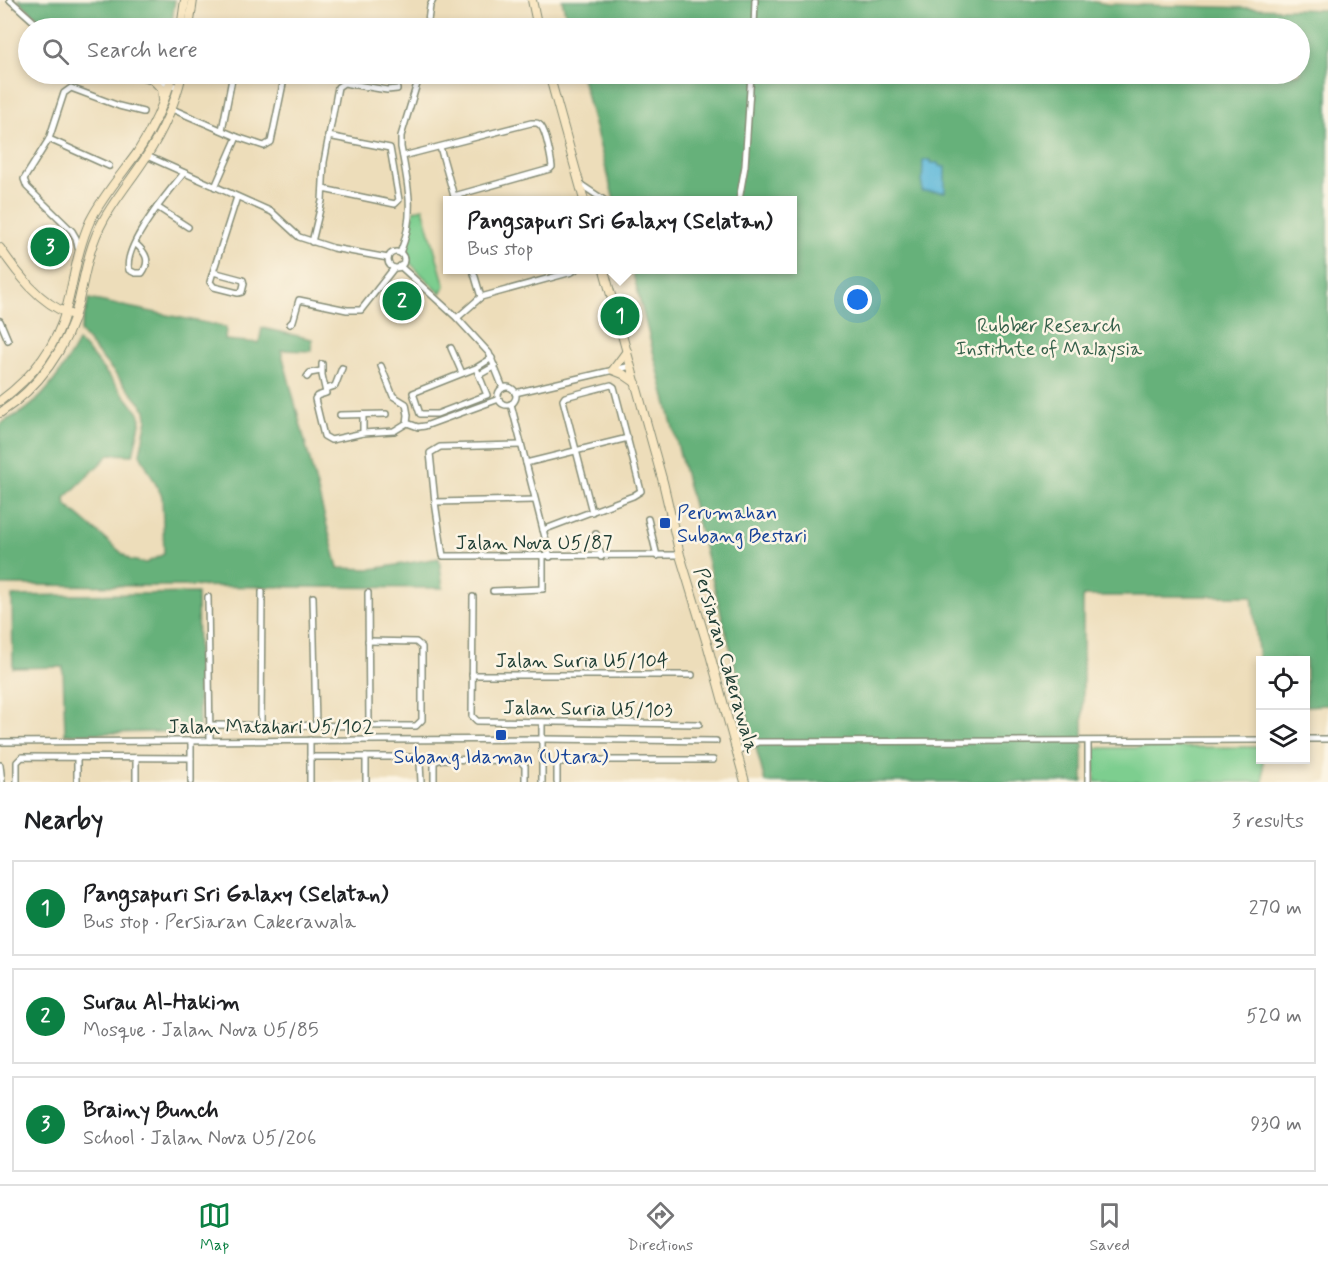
<!DOCTYPE html>
<html lang="en">
<head>
<meta charset="utf-8">
<style>
	body { margin:0; font-family:Mynerve,sans-serif; background:#f6f6f6; color:#202124 }
	.controls { position:absolute; right:18px; bottom:18px; display:grid; overflow:hidden; border-radius:0px; box-shadow:0 3px 9px #0003 }
	.controls button { width:54px; height:54px; display:grid; place-items:center; padding:0; border:0; border-bottom:2px solid #e0e0e0; background:#fff; color:#202124; font:30px sans-serif }
	.you { position:absolute; left:858px; top:300px; width:21px; height:21px; margin:-15px; border:4px solid #fff; border-radius:50%; background:#1a73e8; box-shadow:0 0 0 9px #1a73e833 }
	.badge { display:grid; place-items:center; width:39px; height:39px; border-radius:50%; background:#0b8043; color:#fff; font-size:20px; font-weight:700 }
	.pin { position:absolute; translate:-50% -50%; border:3px solid #fff; box-shadow:0 2px 6px #0006 }
	.popup { position:absolute; left:443px; top:196px; width:354px; height:78px; box-sizing:border-box; display:grid; place-content:center; border-radius:0px; background:#fff; filter:drop-shadow(0 2px 4px #0005); font-size:20px; white-space:nowrap; color:#757577 }
	.popup b { font-size:22px; color:#202124 }
	.popup::after { content:''; position:absolute; left:50%; top:100%; margin-left:-12px; border:12px solid transparent; border-top-color:#fff }
	.list { margin:0; padding:0; list-style:none }
	h2 { display:flex; justify-content:space-between; align-items:center; height:78px; margin:0; padding:0 24px; font-size:26px }
	h2 small { font-size:20px; font-weight:400; color:#757577 }
	.list li { display:grid; grid-template-columns:39px 1fr auto; gap:18px; align-items:center; box-sizing:border-box; height:96px; margin:0 12px 12px; padding:0 12px; border:2px solid #e0e0e0; border-radius:0px }
	.list b { display:block; font-size:22px; white-space:nowrap }
	.list p { margin:0; font-size:20px; white-space:nowrap; color:#757577 }
	.list em { font-size:20px; font-style:normal; color:#757577 }
	.icon { flex:none; width:33px; height:33px; fill:none; stroke:currentColor; stroke-width:2; stroke-linecap:round; stroke-linejoin:round }
	.map { position:relative; flex:none; width:1328px; height:782px; overflow:hidden }
	.search { position:absolute; background:#fff; box-shadow:0 3px 9px #0003; left:18px; right:18px; top:18px; height:66px; display:flex; align-items:center; gap:15px; box-sizing:border-box; padding:0 21px; border-radius:33px; color:#757577; font-size:22px }
	.sheet { height:402px; background:#fff }
	nav { display:flex; justify-content:space-around; align-items:center; box-sizing:border-box; height:84px; border-top:2px solid #e0e0e0; background:#fff; font-size:16px; color:#757577 }
	nav a { display:grid; justify-items:center; gap:3px }
	nav .on { color:#0b8043 }
	.map>svg:first-child { display:block }
</style>
</head>
<body>
<div class="map">
<svg width="1328" height="782" viewBox="0 0 1328 782">
	<rect width="100%" height="100%" fill="#fcf5e5"/>
	<filter id="ink" filterUnits="userSpaceOnUse"><feTurbulence type="fractalNoise" baseFrequency=".0167" numOctaves="2"/><feDisplacementMap in="SourceGraphic" scale="12" xChannelSelector="R" yChannelSelector="G"/><feConvolveMatrix kernelMatrix="1 2 1 2 8 2 1 2 1" color-interpolation-filters="sRGB"/></filter>
	<filter id="wash" filterUnits="userSpaceOnUse"><feTurbulence type="fractalNoise" baseFrequency=".008" numOctaves="4" result="noise"/><feDisplacementMap in="SourceGraphic" scale="24" xChannelSelector="R" yChannelSelector="G"/><feGaussianBlur stdDeviation="1.35" result="paint"/><feColorMatrix in="noise" values="0 0 0 0 0 0 0 0 0 0 0 0 0 0 0 0 0 1.4 0 .05"/><feComposite in="paint" operator="in"/></filter>
	<g filter="url(#wash)">
		<rect width="100%" height="100%" fill="#edddba"/>
		<g fill="#7dce8f" stroke="#4e8662" stroke-width="1.5">
			<polygon points="423,208 445,286 440,293 410,263 407,247 414,210"/>
			<polygon points="1260,747 1260,760 1263,760 1263,782 1095,782 1095,748"/>
		</g>
		<g fill="#66b17a" stroke="#427757" stroke-width="1.5">
			<polygon points="18,0 175,0 171,28 50,28"/>
			<polygon points="562,0 1085,0 1107,4 1328,10 1328,705 1306,706 1306,660 1260,660 1260,669 1252,596 1083,596 1083,782 765,782 632,270 792,270 792,200 614,200 581,74 1300,74 1300,28 569,28"/>
			<path d="M89,299l137,28 -1,13 34,3 3,-15 50,11 -1,12 -30,-1 57,218 34,1 67,-11 4,30 -443,-3v-161c8,-5 17,-9 25,-14 24,-17 39,-43 53,-68l6,4 55,67 2,6 -8,36 -23,-1 -45,44 1,7 64,55 16,3 18,-9 -2,-58 -22,-42 7,-35 -1,-9 -66,-78z"/>
			<polygon points="197,593 199,731 65,734 63,667 13,668 12,596"/>
		</g>
		<polygon fill="#5bb7d9" stroke="#3d7a86" stroke-width="1.5" points="923,160 931,160 931,163 938,163 939,166 945,167 945,192 922,191"/>
	</g>
	<g filter="url(#ink)">
		<g fill="none" stroke-linecap="round" stroke-linejoin="round">
			<defs>
				<g id="street">
					<polyline points="10,0 41,28"/>
					<polyline points="427,28 430,6 433,0"/>
					<polyline points="754,28 755,0"/>
					<polyline points="130,74 179,87"/>
					<polyline points="172,109 237,137 264,146 271,142 285,74"/>
					<polyline points="222,130 233,74"/>
					<polyline points="49,139 109,166"/>
					<polyline points="440,147 455,200"/>
					<polyline points="147,156 272,212 299,237 333,248 388,258"/>
					<path d="M403,156l128,-33c5,0 6,-1 10,3 5,6 10,32 11,41l-2,2 -96,27"/>
					<polyline points="580,184 604,200"/>
					<polyline points="215,187 237,137"/>
					<polyline points="323,189 395,204 399,200 390,148 328,136"/>
					<polyline points="739,200 745,166 751,74"/>
					<polyline points="157,207 188,227"/>
					<polyline points="312,242 322,201 324,162 338,87 344,83 387,90 397,89"/>
					<path d="M136,244c10,9 15,17 6,29h-7l-6,-3c-7,-23 40,-79 55,-97"/>
					<polyline points="78,248 76,238 72,231 27,187 24,179 49,139 64,93 71,88 119,106 143,112"/>
					<circle cx="396" cy="260" r="8"/>
					<path d="M400,253c16,-38 8,-68 1,-106v-11l19,-62"/>
					<polyline points="400,266 457,318 489,353 503,388"/>
					<polyline points="473,270 481,297"/>
					<polyline points="213,272 243,280 244,284 242,292 238,293 214,287 210,282 213,272 237,197"/>
					<polyline points="457,318 481,297 572,272 575,270"/>
					<polyline points="0,321 8,340"/>
					<polyline points="290,324 293,321 299,300 347,310 361,310 394,268"/>
					<polyline points="451,348 462,373"/>
					<polyline points="322,364 322,375 326,393 317,396 315,399 324,436 331,440 363,433 394,431 407,423 408,415 406,404 393,396 381,366"/>
					<polyline points="476,368 487,395 437,414 420,414 413,393 476,368 492,358"/>
					<polyline points="479,375 495,366"/>
					<polyline points="307,377 310,373 321,371"/>
					<circle cx="507" cy="396" r="9"/>
					<polyline points="326,389 335,386 342,368"/>
					<polyline points="515,393 631,366"/>
					<polyline points="511,404 550,557"/>
					<polyline points="340,415 386,414"/>
					<polyline points="363,415 363,433"/>
					<polyline points="407,423 418,427 425,426 499,399"/>
					<polyline points="521,445 440,447 430,453 435,502 443,556 680,555"/>
					<polyline points="526,463 628,438"/>
					<polyline points="435,502 535,500"/>
					<polyline points="648,519 657,556"/>
					<polyline points="543,530 633,496 641,491 614,387 611,385 565,397 563,400 592,512"/>
					<polyline points="596,534 601,557"/>
					<polyline points="493,591 543,589 543,557"/>
					<polyline points="368,593 369,726"/>
					<polyline points="208,597 210,741"/>
					<polyline points="313,597 316,726"/>
					<polyline points="473,597 472,716 477,721 699,724"/>
					<polyline points="472,675 692,675"/>
					<polyline points="210,725 416,726 422,720 422,647 416,642 368,641"/>
					<polyline points="261,726 262,592"/>
					<polyline points="732,735 757,742 1260,740"/>
					<polyline points="1306,739 1328,739"/>
					<polyline points="310,740 310,782"/>
					<polyline points="191,741 191,782"/>
					<polyline points="0,742 542,739 716,741"/>
					<polyline points="1088,742 1088,782"/>
					<polyline points="737,751 756,743"/>
					<polyline points="77,757 77,782"/>
					<polyline points="310,757 413,757 420,763 421,782"/>
					<polyline points="366,757 366,782"/>
					<polyline points="0,765 2,782"/>
					<polyline points="17,782 17,762 22,757 191,758"/>
					<polyline points="136,782 136,758"/>
					<polyline points="434,782 434,762 442,759 520,761 525,766 525,782"/>
					<polyline points="542,782 542,722"/>
					<polyline points="557,782 557,765 565,760 713,760"/>
				</g>
				<g id="secondary">
					<polyline points="532,0 538,28"/>
					<polyline points="181,28 185,0"/>
					<polyline points="189,28 193,0"/>
					<polyline points="549,74 584,200"/>
					<polyline points="153,80 162,89 163,99"/>
					<path d="M0,248c17,25 40,56 70,66"/>
					<polyline points="604,270 663,482 680,555 708,647 745,782"/>
					<polyline points="627,351 613,370 623,374 636,383"/>
					<path d="M0,401c31,-23 56,-53 66,-91 8,-30 11,-60 24,-89 12,-24 31,-46 47,-68 16,-24 28,-52 36,-79"/>
					<path d="M0,413c38,-25 67,-64 78,-109 7,-28 10,-56 25,-83 12,-22 29,-42 43,-64 17,-26 29,-53 36,-83"/>
				</g>
			</defs>
			<use href="#street" stroke="#868d77" stroke-width="8"/>
			<use href="#secondary" stroke="#868d77" stroke-width="10"/>
			<use href="#street" stroke="#fff" stroke-width="5"/>
			<use href="#secondary" stroke="#f9e7c3" stroke-width="8"/>
		</g>
	</g>
	<g fill="#1a4fb4" stroke="#fcf5e5" stroke-width="2">
		<rect x="659" y="517" width="12" height="12" rx="3"/>
		<rect x="495" y="729" width="12" height="12" rx="3"/>
	</g>
	<g text-anchor="middle" stroke-width="5" stroke-linejoin="round" paint-order="stroke">
		<g font-size="20" fill="#36614b" stroke="#fcf5e5">
			<text x="1049" y="332">Rubber Research<tspan x="1049" dy="23">Institute of Malaysia</tspan></text>
		</g>
		<g font-size="20" fill="#164399" stroke="#fcf5e5" text-anchor="start">
			<text x="677" y="519">Perumahan<tspan x="677" dy="23">Subang Bestari</tspan></text>
			<text x="501" y="763" text-anchor="middle">Subang Idaman (Utara)</text>
		</g>
		<g font-size="20" fill="#1f3d34" stroke="#fcf5e5">
			<text x="534" y="549">Jalan Nova U5/87</text>
			<text x="582" y="667">Jalan Suria U5/104</text>
			<text transform="translate(727 660) rotate(74)" y="7">Persiaran Cakerawala</text>
			<text transform="translate(588 708) rotate(1)" y="7">Jalan Suria U5/103</text>
			<text x="271" y="733">Jalan Matahari U5/102</text>
		</g>
	</g>
</svg>
<div class="controls">
<button><svg class="icon" aria-label="locate" viewBox="0 0 24 24"><circle cx="12" cy="12" r="6"/><path d="M12 2v4M12 18v4M2 12h4M18 12h4"/></svg></button>
<button><svg class="icon" aria-label="layers" viewBox="0 0 24 24"><path d="M12 4l9 5-9 5-9-5zM3 14l9 5 9-5"/></svg></button>
</div>
<div class="you"></div>
<div class="pin badge" style="left:620px;top:316px">1</div>
<div class="popup"><b>Pangsapuri Sri Galaxy (Selatan)</b>Bus stop</div>
<div class="pin badge" style="left:402px;top:301px">2</div>
<div class="pin badge" style="left:50px;top:247px">3</div>
<div class="search"><svg class="icon" aria-label="search" viewBox="0 0 24 24"><circle cx="10" cy="10" r="6"/><path d="M15 15l6 6"/></svg>Search here</div>
</div>
<section class="sheet">
<h2>Nearby<small>3 results</small></h2>
<ul class="list">
<li><span class="badge">1</span><div><b>Pangsapuri Sri Galaxy (Selatan)</b><p>Bus stop · Persiaran Cakerawala</p></div><em>270 m</em></li>
<li><span class="badge">2</span><div><b>Surau Al-Hakim</b><p>Mosque · Jalan Nova U5/85</p></div><em>520 m</em></li>
<li><span class="badge">3</span><div><b>Brainy Bunch</b><p>School · Jalan Nova U5/206</p></div><em>930 m</em></li>
</ul>
</section>
<nav>
<a class="on"><svg class="icon" aria-label="map" viewBox="0 0 24 24"><path d="M3 6l6-2 6 2 6-2v14l-6 2-6-2-6 2zM9 4v14M15 6v14"/></svg>Map</a>
<a><svg class="icon" aria-label="directions" viewBox="0 0 24 24"><path d="M12 3l9 9-9 9-9-9zM9 14v-3h6M13 9l2 2-2 2"/></svg>Directions</a>
<a><svg class="icon" aria-label="saved" viewBox="0 0 24 24"><path d="M7 4h10v16l-5-4-5 4z"/></svg>Saved</a>
</nav>
</body>
</html>
